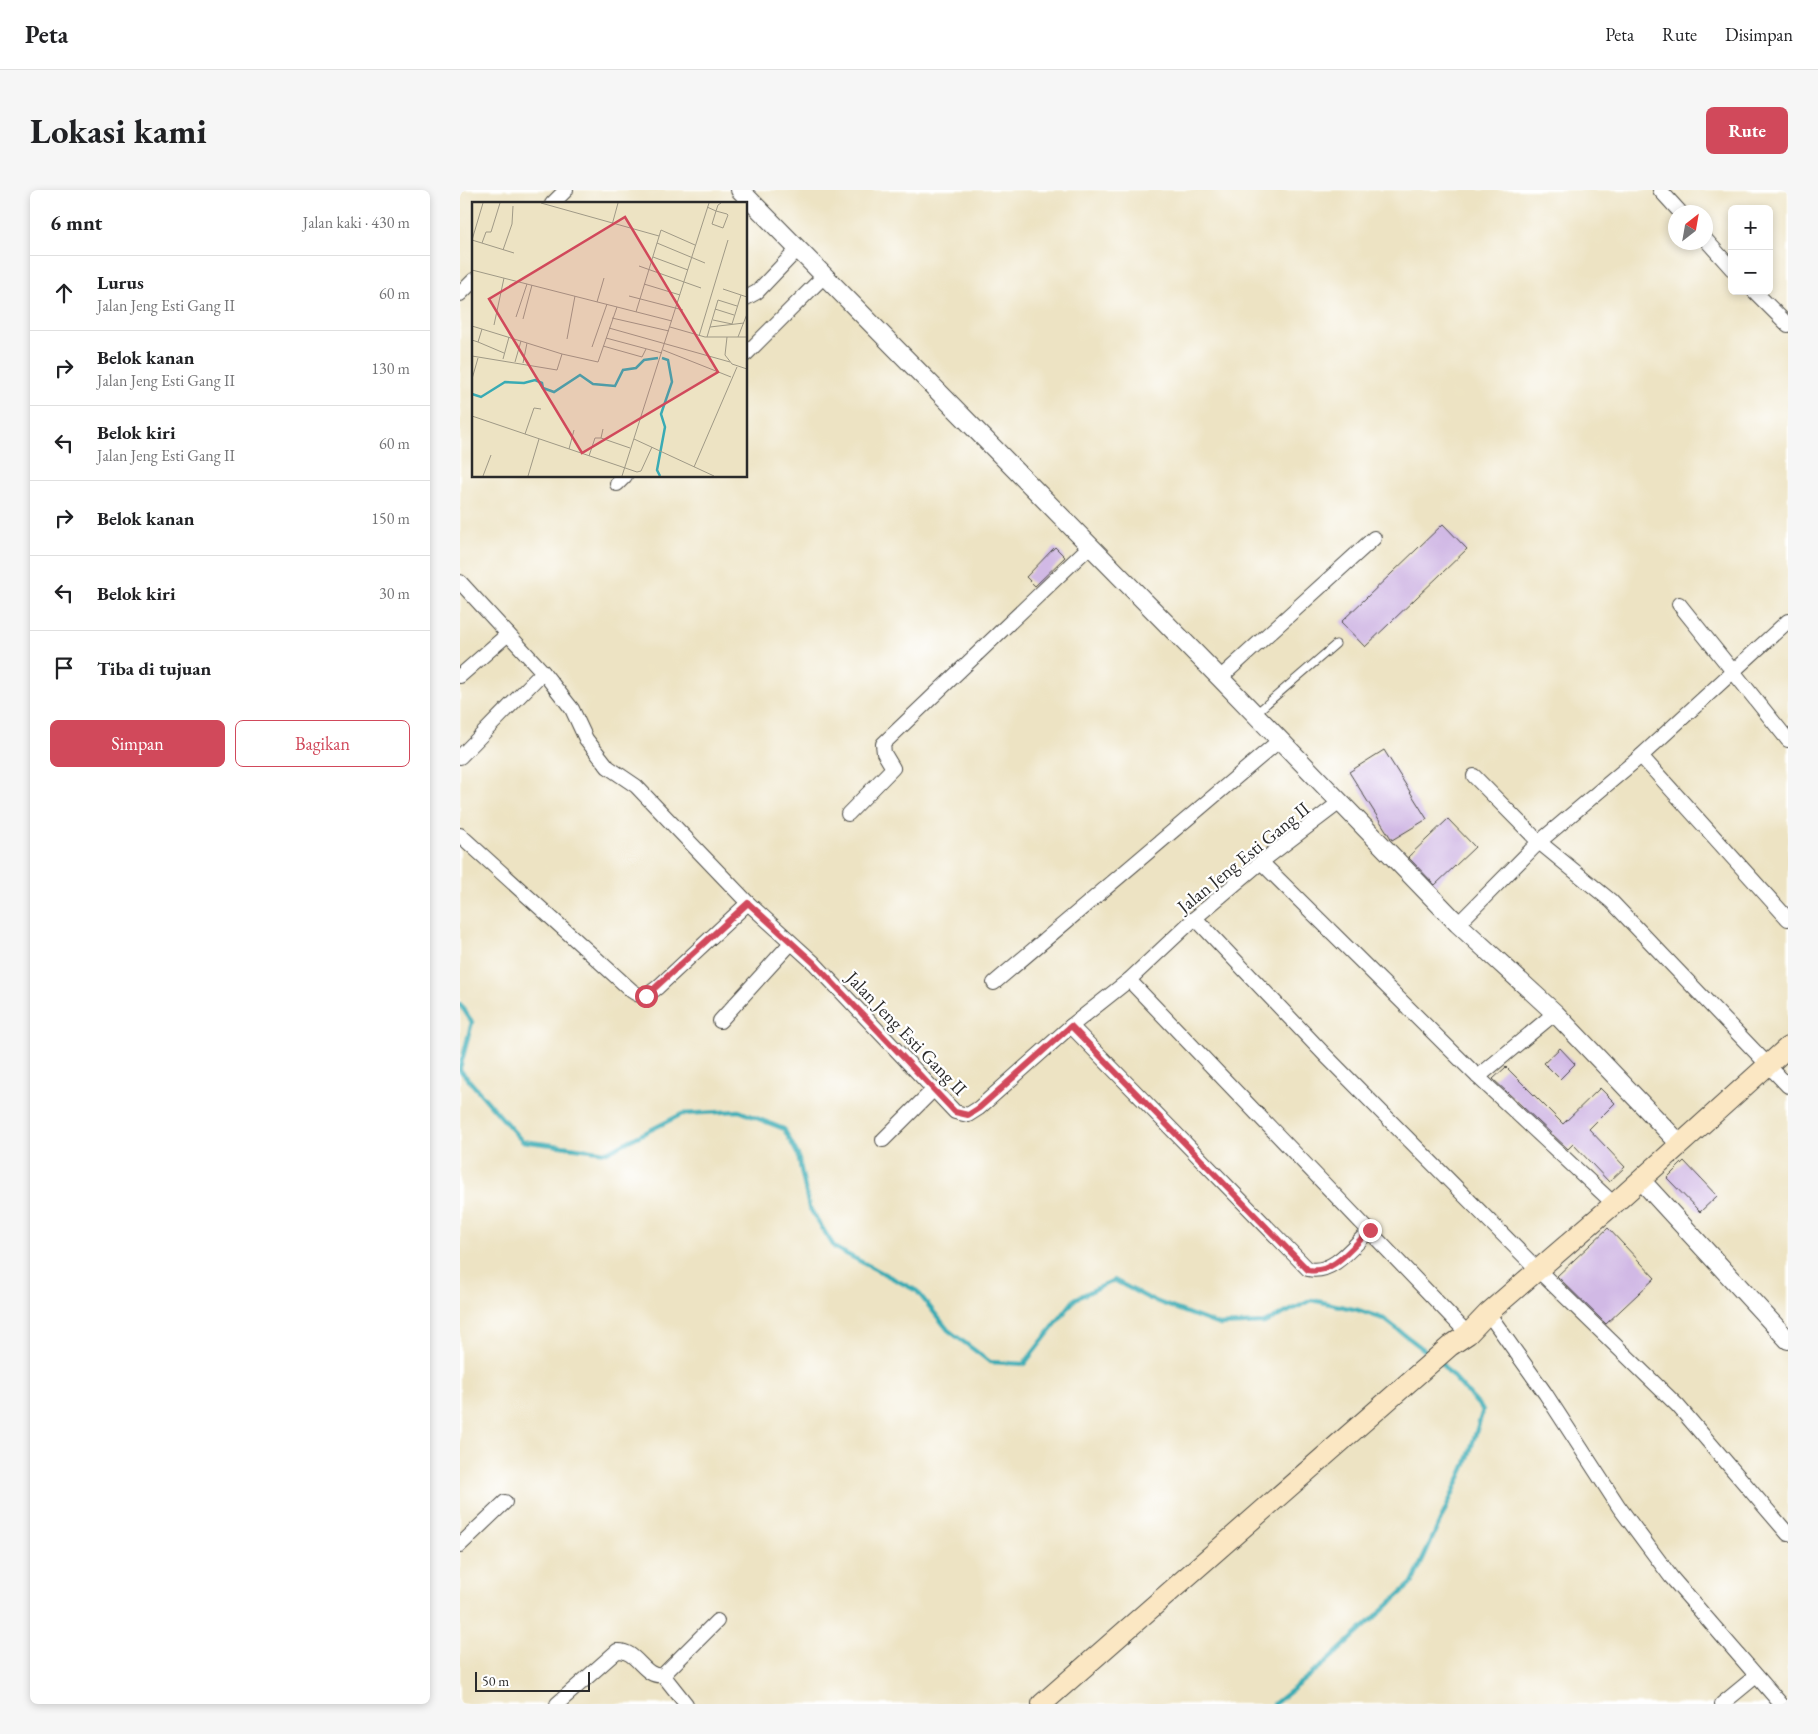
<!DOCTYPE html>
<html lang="id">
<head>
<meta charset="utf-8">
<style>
	body { margin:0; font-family:"EB Garamond",serif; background:#f6f6f6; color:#202124 }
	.controls { position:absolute; right:15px; top:15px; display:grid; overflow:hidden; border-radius:8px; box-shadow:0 2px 8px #0003 }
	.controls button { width:45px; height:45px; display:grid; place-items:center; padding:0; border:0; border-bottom:1px solid #e0e0e0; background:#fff; color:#202124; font:25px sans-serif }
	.compass { position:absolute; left:1208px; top:15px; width:45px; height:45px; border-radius:50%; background:#fff; box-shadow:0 2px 8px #0003; rotate:31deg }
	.scale { position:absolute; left:15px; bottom:12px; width:115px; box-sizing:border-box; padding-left:5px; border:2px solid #2b2b2b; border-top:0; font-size:14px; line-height:18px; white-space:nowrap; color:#2b2b2b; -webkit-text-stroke:4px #fff; paint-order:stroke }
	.stop { position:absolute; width:15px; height:15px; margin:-11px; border:4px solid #d1495b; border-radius:50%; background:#fff }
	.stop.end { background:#d1495b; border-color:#fff; box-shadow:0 1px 5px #0008 }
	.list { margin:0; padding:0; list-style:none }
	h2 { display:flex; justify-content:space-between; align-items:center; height:65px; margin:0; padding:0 20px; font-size:21px }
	h2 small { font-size:16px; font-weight:400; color:#757577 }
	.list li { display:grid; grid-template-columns:32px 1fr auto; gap:15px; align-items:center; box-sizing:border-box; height:75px; padding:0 20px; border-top:1px solid #e0e0e0 }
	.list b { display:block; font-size:19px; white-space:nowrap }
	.list p { margin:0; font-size:16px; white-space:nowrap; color:#757577 }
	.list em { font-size:16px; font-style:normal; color:#757577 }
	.actions { display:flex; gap:10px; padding:15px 20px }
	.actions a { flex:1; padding:11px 0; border:1px solid #d1495b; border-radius:8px; text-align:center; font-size:18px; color:#d1495b }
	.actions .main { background:#d1495b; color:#fff }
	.icon { flex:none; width:28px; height:28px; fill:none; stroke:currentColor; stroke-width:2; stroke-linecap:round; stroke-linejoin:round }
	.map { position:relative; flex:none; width:1328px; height:1514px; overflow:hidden; border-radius:8px }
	header { display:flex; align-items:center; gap:30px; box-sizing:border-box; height:70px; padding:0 25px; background:#fff; border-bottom:1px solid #e0e0e0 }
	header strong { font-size:24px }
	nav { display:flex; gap:28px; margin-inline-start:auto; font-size:18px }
	.intro { display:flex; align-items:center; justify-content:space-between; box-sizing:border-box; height:120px; padding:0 30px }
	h1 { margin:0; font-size:35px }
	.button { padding:12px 22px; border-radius:8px; background:#d1495b; color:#fff; font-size:18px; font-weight:700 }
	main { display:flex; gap:30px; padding:0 30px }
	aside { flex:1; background:#fff; border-radius:8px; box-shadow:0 2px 8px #0003 }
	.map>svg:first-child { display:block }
</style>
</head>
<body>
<header>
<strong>Peta</strong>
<nav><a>Peta</a><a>Rute</a><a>Disimpan</a></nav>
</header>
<div class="intro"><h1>Lokasi kami</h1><a class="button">Rute</a></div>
<main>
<aside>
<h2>6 mnt<small>Jalan kaki · 430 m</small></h2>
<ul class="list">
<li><svg class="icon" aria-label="ahead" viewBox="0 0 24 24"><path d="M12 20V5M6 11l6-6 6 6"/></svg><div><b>Lurus</b><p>Jalan Jeng Esti Gang II</p></div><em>60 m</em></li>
<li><svg class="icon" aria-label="right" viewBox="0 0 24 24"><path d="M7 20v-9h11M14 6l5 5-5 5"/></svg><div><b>Belok kanan</b><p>Jalan Jeng Esti Gang II</p></div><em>130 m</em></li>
<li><svg class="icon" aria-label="left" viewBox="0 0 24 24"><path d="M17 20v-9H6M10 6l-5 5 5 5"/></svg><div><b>Belok kiri</b><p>Jalan Jeng Esti Gang II</p></div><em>60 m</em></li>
<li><svg class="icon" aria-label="right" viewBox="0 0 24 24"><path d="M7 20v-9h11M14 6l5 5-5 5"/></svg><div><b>Belok kanan</b></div><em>150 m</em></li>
<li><svg class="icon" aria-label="left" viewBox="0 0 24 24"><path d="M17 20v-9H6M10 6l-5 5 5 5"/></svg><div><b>Belok kiri</b></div><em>30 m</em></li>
<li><svg class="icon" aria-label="arrive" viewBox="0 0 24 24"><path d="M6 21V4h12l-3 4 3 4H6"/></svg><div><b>Tiba di tujuan</b></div></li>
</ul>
<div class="actions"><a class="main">Simpan</a><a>Bagikan</a></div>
</aside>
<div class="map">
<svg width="1328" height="1514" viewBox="0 0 1328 1514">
	<rect width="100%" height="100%" fill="#fff"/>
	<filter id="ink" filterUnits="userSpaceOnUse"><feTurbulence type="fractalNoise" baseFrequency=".02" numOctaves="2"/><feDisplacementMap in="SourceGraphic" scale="10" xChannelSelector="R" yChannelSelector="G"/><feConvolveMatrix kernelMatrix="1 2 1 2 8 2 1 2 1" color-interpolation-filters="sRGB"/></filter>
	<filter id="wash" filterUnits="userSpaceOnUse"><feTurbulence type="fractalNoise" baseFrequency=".0096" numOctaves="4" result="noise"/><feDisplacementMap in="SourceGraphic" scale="20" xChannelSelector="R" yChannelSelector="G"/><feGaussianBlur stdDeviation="1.12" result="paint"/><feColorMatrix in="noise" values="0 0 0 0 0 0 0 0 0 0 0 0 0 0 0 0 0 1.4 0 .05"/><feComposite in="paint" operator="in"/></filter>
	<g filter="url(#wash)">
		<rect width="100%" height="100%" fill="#ede3c3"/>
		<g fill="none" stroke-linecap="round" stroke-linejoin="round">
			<g stroke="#39abb4" stroke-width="4.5">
				<polyline points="0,814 12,832 0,878"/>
				<polyline points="0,880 62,951 147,962 222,924 279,921 324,939 338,965 349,1017 375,1058 457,1101 488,1140 530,1172 564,1174 615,1109 654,1090 690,1109 759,1135 804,1133 852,1110 898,1120 924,1129 971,1165"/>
				<polyline points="814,1514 865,1473 952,1393 1006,1274 1023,1220 979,1171"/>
			</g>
		</g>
		<g id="blocks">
			<g fill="#d1b9e5">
				<polygon points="983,334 1007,359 905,457 881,432"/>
				<polygon points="595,357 605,367 575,396 566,387"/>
				<polygon points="924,560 967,629 932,650 889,582"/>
				<polygon points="988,629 1015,657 975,695 948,667"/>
				<polygon points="1100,858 1115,874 1100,889 1084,873"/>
				<polygon points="1046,877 1103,934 1140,898 1155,913 1129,939 1165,977 1149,992 1113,954 1108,959 1033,889"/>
				<polygon points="1224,971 1257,1006 1240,1022 1207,988"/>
				<polygon points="1148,1038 1195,1088 1146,1134 1097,1086"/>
			</g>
		</g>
	</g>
	<g filter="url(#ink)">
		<use href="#blocks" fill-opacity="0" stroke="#484742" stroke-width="1"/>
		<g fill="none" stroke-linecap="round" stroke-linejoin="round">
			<defs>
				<polyline id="service" points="795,524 876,454"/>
				<g id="minor">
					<polyline points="1200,0 1220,22"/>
					<polyline points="92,14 106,0"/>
					<polyline points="1246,50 1272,79"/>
					<polyline points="1294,101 1328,135"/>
					<polyline points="0,104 14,90"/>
					<polyline points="286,108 297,102 337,60"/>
					<polyline points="286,164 364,86"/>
					<polyline points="157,294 165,286"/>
					<polyline points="0,392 83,482 0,567"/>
					<polyline points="1219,414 1328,550"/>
					<polyline points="83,482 112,519 126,549 148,577 176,596 288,713"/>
					<polyline points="0,486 48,444"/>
					<polyline points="760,488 914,348"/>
					<polyline points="1181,566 1328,729"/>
					<polyline points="1014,586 1079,652 1151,711 1328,896"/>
					<polyline points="388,624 433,578 424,563 423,554 629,357"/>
					<path d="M0,645l172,156c11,8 16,4 26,-4l90,-84 66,60 141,149 13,3 11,-7 92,-82 58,-46 66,-62 66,-56 79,-60"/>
					<polyline points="801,672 1018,887 1154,1014"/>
					<polyline points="735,728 867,867 1078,1080 1218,1216 1328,1344"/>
					<polyline points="998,734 1079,652 1181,566 1328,431"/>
					<polyline points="669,790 1008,1144"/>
					<polyline points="534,793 820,550"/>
					<polyline points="260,831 331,753"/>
					<path d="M611,836l237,243c25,6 45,-23 62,-39"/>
					<polyline points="1018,887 1095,823"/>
					<polyline points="423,950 474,899"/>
					<polyline points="1028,1123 1085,1203 1159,1317 1211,1387 1321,1514"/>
					<polyline points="0,1355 45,1312"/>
					<polyline points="203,1485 226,1514"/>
					<path d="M97,1514l60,-53c20,-2 27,28 46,24l54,-54"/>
					<polyline points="1262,1514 1296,1486"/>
				</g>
				<g id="tertiary">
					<polyline points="280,0 760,488 998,734 1095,823 1219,953"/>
					<polyline points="1181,990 1328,1150"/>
				</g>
				<polyline id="secondary" points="582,1514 990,1156 1008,1144 1028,1123 1154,1014 1328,857"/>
			</defs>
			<use href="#service" stroke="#484742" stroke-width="9"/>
			<use href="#minor" stroke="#484742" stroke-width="16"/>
			<use href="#tertiary" stroke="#484742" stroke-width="20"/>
			<use href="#secondary" stroke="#484742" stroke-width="22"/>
			<use href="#service" stroke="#fff" stroke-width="7"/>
			<use href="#minor" stroke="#fff" stroke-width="14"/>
			<use href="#tertiary" stroke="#fff" stroke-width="18"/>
			<use href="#secondary" stroke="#fbe7c3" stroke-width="20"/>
		</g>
	</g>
	<g fill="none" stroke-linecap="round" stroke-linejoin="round" filter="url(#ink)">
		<path stroke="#d1495b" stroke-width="6" d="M186,806l102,-93 66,60 141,149 13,3 11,-7 92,-82 237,244c25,5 45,-24 62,-40"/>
	</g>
	<g text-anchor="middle" stroke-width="4.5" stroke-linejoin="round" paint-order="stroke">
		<g font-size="19" fill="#2b2b2b" stroke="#fff">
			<text transform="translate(783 667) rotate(-39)" y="7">Jalan Jeng Esti Gang II</text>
			<text transform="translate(447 843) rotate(46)" y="7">Jalan Jeng Esti Gang II</text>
		</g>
	</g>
	<g transform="translate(12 12)">
		<rect width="275" height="275" fill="#ede3c3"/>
		<path fill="none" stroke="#39abb4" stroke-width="2.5" d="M0,192l9,3 24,-15 19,1 11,-3 7,3 1,5 11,4 26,-17 13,9 22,2 8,-16 13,-2 8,-8 14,-2M188,274l-3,-6 8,-43 -4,-13 11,-32 -4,-22 -6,-2"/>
		<path fill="none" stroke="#9f9986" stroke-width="1" d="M69,1l118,33M235,5l9,4 11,3 1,1 -5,13 -11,-4 4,-13 2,-6 3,-2M140,23l6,-22M0,38l42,13M0,38l11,-37M10,41l4,-11h5l9,-29M185,41l48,20M31,48l9,-26 1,-18M181,55l35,13M167,64l62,22M0,68l200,51M172,82l36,11M251,87l18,6M157,94l54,14M125,100l7,-24M243,107l19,6M164,110l25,-82 34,15M44,115l11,-33M140,116l57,13M51,117l9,-34M241,118l19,4 9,-29 6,2M22,123l10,-47M0,124l55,17 -4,20M198,125l35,10h42M238,125l34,-4M137,126l121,34M227,134l29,-96M235,135l11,-37 19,6M255,135l-2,18 7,9 15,5M266,135l9,-23M134,136l56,15M95,137l8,-43M0,138l6,2 4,-13M6,140l26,11M55,141l35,11M131,144l39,11 4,-8M120,145l15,-43M191,148l68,27M0,154l85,14 5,-16 36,8 19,-55M31,157l6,-22M43,160l6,-21M0,177l6,-21M0,214l165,56 4,-1 11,-24M53,232l9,-26 7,1M129,236l29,10M162,237l80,37M97,247l5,-19M117,254l6,-18h6l2,-9M222,265l43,-100M11,274l8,-21M56,274l11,-37M150,274l87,-273"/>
		<path fill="#d1495b" fill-opacity="0.15" stroke="#d1495b" stroke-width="2.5" d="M153,15l93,155 -136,81 -93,-154z"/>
		<rect width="275" height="275" fill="none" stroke="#2b2b2b" stroke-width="2.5"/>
	</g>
</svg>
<div class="controls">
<button>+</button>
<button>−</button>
</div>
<svg class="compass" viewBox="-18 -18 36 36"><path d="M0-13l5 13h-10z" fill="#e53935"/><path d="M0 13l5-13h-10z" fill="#757577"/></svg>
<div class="scale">50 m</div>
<div class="stop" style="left:186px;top:806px"></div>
<div class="stop end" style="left:910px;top:1040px"></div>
</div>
</main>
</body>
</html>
